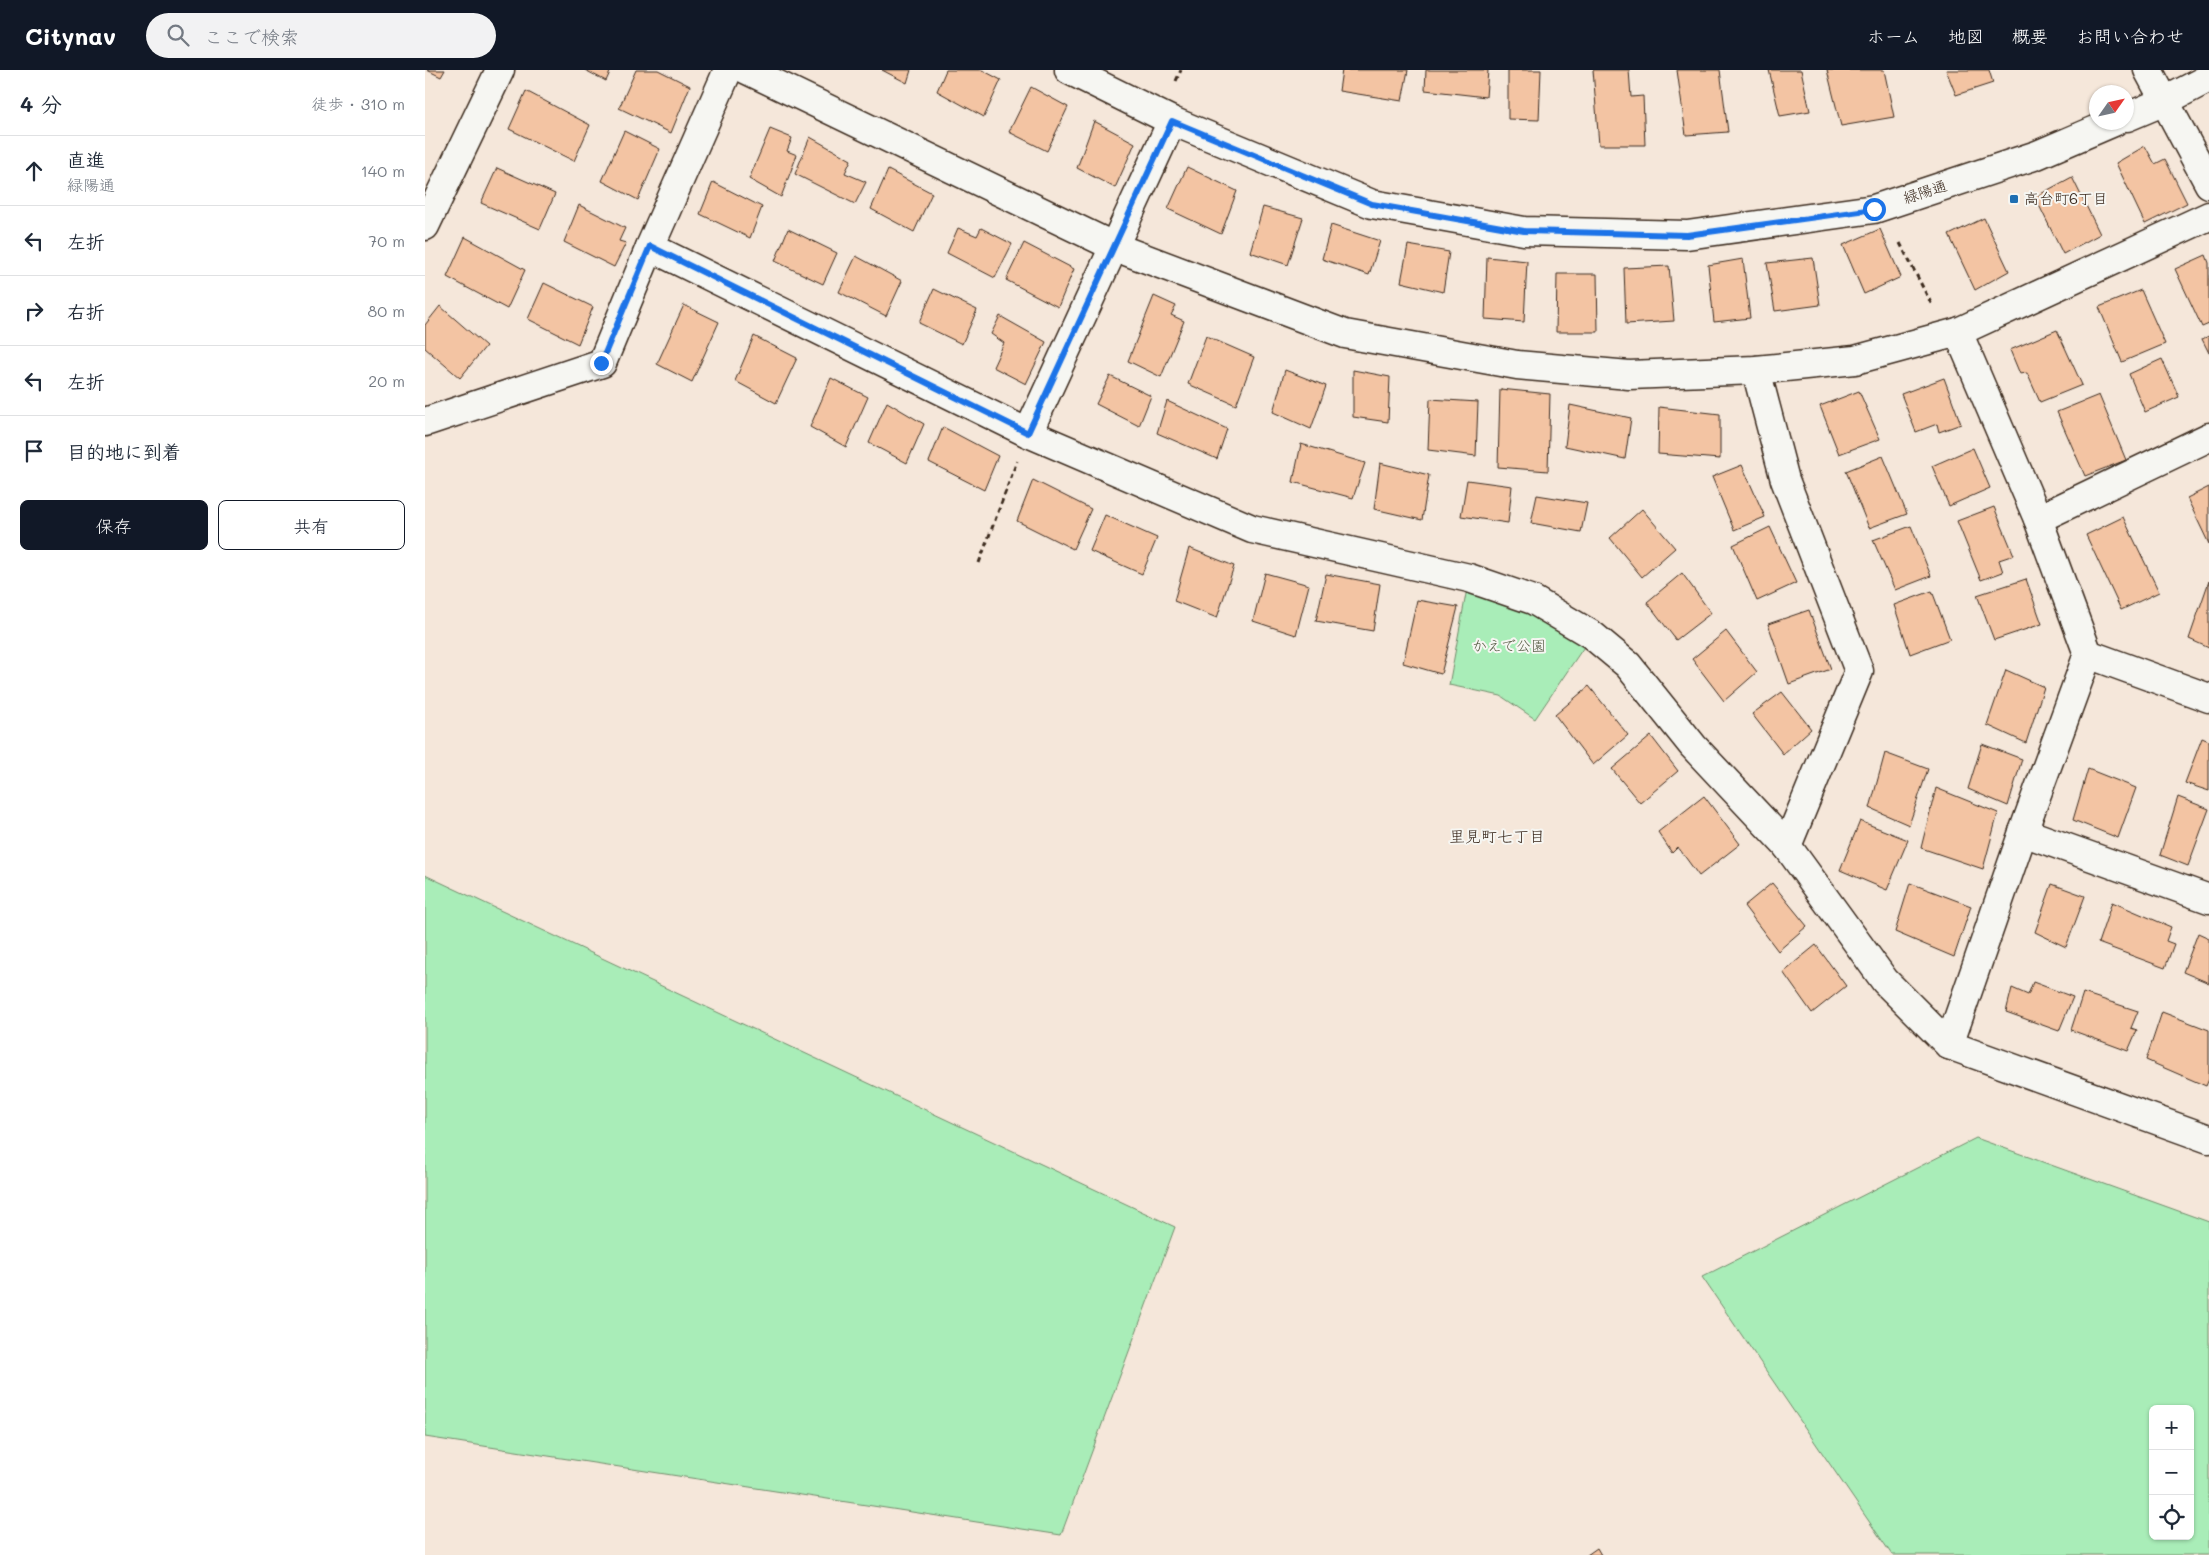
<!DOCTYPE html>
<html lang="ja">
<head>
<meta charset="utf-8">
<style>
	body { margin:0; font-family:Mali,"Klee One",sans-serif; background:#f2f2f3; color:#1f2937 }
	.controls { position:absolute; right:15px; bottom:15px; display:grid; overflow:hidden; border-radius:8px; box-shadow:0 1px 4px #0004 }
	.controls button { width:45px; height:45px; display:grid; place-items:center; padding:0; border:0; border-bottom:1px solid #e0e1e3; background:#fff; color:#1f2937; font:25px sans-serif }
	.compass { position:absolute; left:1664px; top:15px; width:45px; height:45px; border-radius:50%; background:#fff; box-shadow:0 1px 4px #0004; rotate:56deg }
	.stop { position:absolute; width:15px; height:15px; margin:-11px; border:4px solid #1a73e8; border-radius:50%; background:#fff }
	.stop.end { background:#1a73e8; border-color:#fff; box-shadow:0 1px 5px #0008 }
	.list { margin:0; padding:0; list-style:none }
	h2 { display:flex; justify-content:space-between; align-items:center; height:65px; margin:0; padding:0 20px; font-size:21px }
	h2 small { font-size:16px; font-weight:400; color:#747a83 }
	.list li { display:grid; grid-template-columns:32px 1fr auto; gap:15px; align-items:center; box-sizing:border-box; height:70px; padding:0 20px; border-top:1px solid #e0e1e3 }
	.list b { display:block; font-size:19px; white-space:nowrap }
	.list p { margin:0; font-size:16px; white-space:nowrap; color:#747a83 }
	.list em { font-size:16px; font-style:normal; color:#747a83 }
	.actions { display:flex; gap:10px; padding:15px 20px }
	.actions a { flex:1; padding:11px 0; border:1px solid #111827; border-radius:8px; text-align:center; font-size:18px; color:#111827 }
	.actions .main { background:#111827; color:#fff }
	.icon { flex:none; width:28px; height:28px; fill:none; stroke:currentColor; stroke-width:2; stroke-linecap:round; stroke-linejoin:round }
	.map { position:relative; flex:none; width:1784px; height:1485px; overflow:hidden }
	header { display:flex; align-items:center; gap:30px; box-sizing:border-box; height:70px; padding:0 25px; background:#111827; color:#fff }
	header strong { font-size:24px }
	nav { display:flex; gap:28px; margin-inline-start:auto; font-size:18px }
	.search { width:350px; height:45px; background:#f2f2f3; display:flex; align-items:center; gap:12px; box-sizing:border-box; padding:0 18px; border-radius:28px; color:#747a83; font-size:19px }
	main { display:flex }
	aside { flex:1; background:#fff }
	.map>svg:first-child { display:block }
</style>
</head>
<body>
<header>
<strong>Citynav</strong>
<div class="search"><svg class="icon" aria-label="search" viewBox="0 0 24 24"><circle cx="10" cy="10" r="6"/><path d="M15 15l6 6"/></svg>ここで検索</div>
<nav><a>ホーム</a><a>地図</a><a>概要</a><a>お問い合わせ</a></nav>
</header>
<main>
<aside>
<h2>4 分<small>徒歩 · 310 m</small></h2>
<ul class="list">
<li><svg class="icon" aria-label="ahead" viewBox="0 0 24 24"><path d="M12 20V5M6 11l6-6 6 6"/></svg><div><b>直進</b><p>緑陽通</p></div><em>140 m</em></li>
<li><svg class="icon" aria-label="left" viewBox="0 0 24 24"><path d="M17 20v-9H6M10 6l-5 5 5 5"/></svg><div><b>左折</b></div><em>70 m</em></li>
<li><svg class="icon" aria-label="right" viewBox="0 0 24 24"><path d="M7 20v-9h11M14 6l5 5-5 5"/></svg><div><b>右折</b></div><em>80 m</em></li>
<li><svg class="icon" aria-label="left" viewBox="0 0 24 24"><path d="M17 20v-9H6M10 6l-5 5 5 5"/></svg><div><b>左折</b></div><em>20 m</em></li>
<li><svg class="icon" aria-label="arrive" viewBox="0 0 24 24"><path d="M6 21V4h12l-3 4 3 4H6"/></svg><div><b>目的地に到着</b></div></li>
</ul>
<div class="actions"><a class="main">保存</a><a>共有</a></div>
</aside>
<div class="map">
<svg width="1784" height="1485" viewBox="0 0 1784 1485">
	<rect width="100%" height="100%" fill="#f5e7da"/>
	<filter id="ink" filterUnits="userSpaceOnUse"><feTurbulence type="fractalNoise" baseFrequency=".02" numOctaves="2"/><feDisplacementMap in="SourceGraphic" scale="10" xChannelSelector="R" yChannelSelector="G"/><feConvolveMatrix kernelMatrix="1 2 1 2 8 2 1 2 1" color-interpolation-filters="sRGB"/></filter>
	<g filter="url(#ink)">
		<g fill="#a9edb8" stroke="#728c6b" fill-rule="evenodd">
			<polygon points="1044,508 1167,565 1110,649 1076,626 1024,615"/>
			<polygon points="0,805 750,1157 636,1465 0,1367"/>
			<path d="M1551,1068l233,84v333h-317l-190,-278zM1728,1339h37v127h-37z"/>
		</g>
		<g fill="#f3c4a3" stroke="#3b2a1e">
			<polygon points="2,0 20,0 16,7"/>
			<polygon points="160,0 186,0 181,11"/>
			<polygon points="211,0 233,0 265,16 246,63 194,38"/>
			<polygon points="457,0 486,0 482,13"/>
			<polygon points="521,0 557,0 576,10 559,47 512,21"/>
			<polygon points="917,0 983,0 977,31 914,21"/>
			<polygon points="1001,0 1063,0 1061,27 1000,20"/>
			<polygon points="1083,0 1116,0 1114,50 1083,49"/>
			<polygon points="1168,0 1204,0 1206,27 1218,26 1220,75 1174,75"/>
			<polygon points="1252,0 1295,0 1303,62 1261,65"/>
			<polygon points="1344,0 1376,0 1385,41 1355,46"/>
			<polygon points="1402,0 1459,0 1469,47 1416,56"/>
			<polygon points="1521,0 1564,0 1568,13 1531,25"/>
			<polygon points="606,17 643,37 622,81 584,62"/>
			<polygon points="101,21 165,55 149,91 84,59"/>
			<polygon points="669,51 710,73 690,118 652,98"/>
			<polygon points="345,59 367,68 362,81 372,85 356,127 324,109"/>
			<polygon points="199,61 235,79 213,130 177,111"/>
			<polygon points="385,67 426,90 420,103 441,112 430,134 370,104"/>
			<polygon points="1720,76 1730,94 1740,89 1762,133 1720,154 1691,93"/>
			<polygon points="762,97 812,121 796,164 743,139"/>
			<polygon points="72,98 130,124 115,159 56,133"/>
			<polygon points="463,100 507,123 489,162 446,139"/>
			<polygon points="1647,107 1675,164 1638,184 1610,127"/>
			<polygon points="288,112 337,137 325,168 275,144"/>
			<polygon points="154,135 200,158 194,171 201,173 189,197 139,172"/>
			<polygon points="838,137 878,148 863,195 825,182"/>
			<polygon points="1559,148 1584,201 1550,220 1524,165"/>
			<polygon points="906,155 955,171 944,205 897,189"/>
			<polygon points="533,158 552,166 556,158 587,174 570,208 522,183"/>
			<polygon points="363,159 412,183 398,214 350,191"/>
			<polygon points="1455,159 1476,207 1439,224 1418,175"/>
			<polygon points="40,167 100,200 82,239 22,207"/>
			<polygon points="599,173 649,199 633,237 581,210"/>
			<polygon points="983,175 1024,182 1018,222 976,212"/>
			<polygon points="1781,185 1784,193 1784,254 1777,257 1750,199"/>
			<polygon points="431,186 477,211 461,246 414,222"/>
			<polygon points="1062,187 1102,191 1099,252 1060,249"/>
			<polygon points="1388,188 1395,235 1350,241 1342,193"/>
			<polygon points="1318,189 1325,248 1289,252 1283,195"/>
			<polygon points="1244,196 1249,251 1201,254 1199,198"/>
			<polygon points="1132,204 1172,204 1173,262 1131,262"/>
			<polygon points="119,213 168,237 153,274 103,249"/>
			<polygon points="509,219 552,240 537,274 494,253"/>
			<polygon points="1716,220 1740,274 1697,292 1674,237"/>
			<polygon points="729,226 751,236 746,245 759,251 736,307 703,291"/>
			<polygon points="259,235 294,252 267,312 232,294"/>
			<polygon points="15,236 61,276 35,308 0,278 0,255"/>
			<polygon points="575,246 621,272 601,314 568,297 579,273 566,264"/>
			<polygon points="1632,260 1657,315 1615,332 1602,303 1595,304 1585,280"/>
			<polygon points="329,266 372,288 351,333 310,311"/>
			<polygon points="781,266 829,287 811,335 763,314"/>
			<polygon points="1784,266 1784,283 1777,269"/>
			<polygon points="1737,289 1754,327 1720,342 1704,304"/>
			<polygon points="860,300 901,316 886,359 848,342"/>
			<polygon points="928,300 965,307 963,352 928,347"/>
			<polygon points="685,306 726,326 714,356 671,334"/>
			<polygon points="406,308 443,327 421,377 385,357"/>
			<polygon points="1519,308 1536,354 1514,362 1512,354 1491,362 1476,324"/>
			<polygon points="1075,319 1125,324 1123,401 1073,397"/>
			<polygon points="1434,321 1455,369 1414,384 1395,336"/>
			<polygon points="1674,325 1701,390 1660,406 1632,342"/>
			<polygon points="1005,329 1053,332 1051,386 1003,380"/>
			<polygon points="742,331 802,359 792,389 732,363"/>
			<polygon points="462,332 499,354 482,393 444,373"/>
			<polygon points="1145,335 1206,348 1200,389 1140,376"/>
			<polygon points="1234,337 1295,344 1295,389 1233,384"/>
			<polygon points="518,357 573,386 559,420 504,392"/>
			<polygon points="876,374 940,393 928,428 868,412"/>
			<polygon points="1548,378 1565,418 1524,436 1507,396"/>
			<polygon points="1458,386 1482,444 1444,458 1421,401"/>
			<polygon points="955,393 1004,405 997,450 949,439"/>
			<polygon points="1317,395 1340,447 1309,460 1287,407"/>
			<polygon points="608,410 666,439 648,479 592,451"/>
			<polygon points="1042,410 1087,416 1083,453 1036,446"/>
			<polygon points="1784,417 1784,474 1762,428"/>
			<polygon points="1112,425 1162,433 1156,462 1106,453"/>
			<polygon points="1569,437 1589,485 1574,490 1578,502 1556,510 1532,451"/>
			<polygon points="1217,439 1250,478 1217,507 1185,468"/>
			<polygon points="680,445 732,468 717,504 665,481"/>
			<polygon points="1698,447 1734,522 1696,540 1661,465"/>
			<polygon points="1486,456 1506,506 1470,520 1448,470"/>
			<polygon points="1345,457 1371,513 1332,531 1308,475"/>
			<polygon points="764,478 809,496 792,548 749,531"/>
			<polygon points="840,503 884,515 871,565 828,551"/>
			<polygon points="1257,503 1286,543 1251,570 1222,532"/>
			<polygon points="901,504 955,514 948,561 891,551"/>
			<polygon points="1601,509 1617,554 1569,570 1552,525"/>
			<polygon points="1784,511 1784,578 1764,569"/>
			<polygon points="1507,521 1525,569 1485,584 1469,535"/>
			<polygon points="992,530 1033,537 1016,604 978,593"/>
			<polygon points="1384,540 1406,599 1364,614 1343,554"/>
			<polygon points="1301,561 1332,602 1299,631 1267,589"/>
			<polygon points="1581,600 1619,617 1601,673 1562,655"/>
			<polygon points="1164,616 1203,665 1168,695 1130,645"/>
			<polygon points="1357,622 1386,659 1358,684 1327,644"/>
			<polygon points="1226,666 1253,701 1215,733 1187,699"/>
			<polygon points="1777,668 1784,671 1784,721 1760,713"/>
			<polygon points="1557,674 1597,689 1583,736 1543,719"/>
			<polygon points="1460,683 1503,699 1484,755 1445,738"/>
			<polygon points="1663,699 1711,718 1693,768 1648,750"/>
			<polygon points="1511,718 1573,743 1558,799 1496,778"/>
			<polygon points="1279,726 1315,774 1274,806 1253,777 1247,783 1233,762"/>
			<polygon points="1753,727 1784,739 1763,796 1735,785"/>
			<polygon points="1435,751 1483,770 1462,820 1415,800"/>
			<polygon points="1347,813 1382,856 1353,881 1319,836"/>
			<polygon points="1485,813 1546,836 1529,887 1470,862"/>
			<polygon points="1627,814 1660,826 1641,877 1610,862"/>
			<polygon points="1687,832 1746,857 1741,871 1749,874 1740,898 1673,873"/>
			<polygon points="1773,863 1784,868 1784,913 1758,902"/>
			<polygon points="1391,875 1421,916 1387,943 1358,902"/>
			<polygon points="1608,912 1648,927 1634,961 1581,942 1587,918 1603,925"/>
			<polygon points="1658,923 1713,941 1706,958 1712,960 1703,981 1646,960"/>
			<polygon points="1737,942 1784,960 1784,1009 1781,1016 1721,990"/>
			<polygon points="1172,1478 1176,1485 1162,1485"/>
		</g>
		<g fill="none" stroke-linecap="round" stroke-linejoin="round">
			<defs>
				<g id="minor">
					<polyline points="322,0 690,177 920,264 1092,295 1204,305 1331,300 1430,290 1533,262 1784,146"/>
					<polyline points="1723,0 1784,114"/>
					<polyline points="0,156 75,0"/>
					<polyline points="225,177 603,363 827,459 1044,508 1108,530 1167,565 1203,595 1268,676 1362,776 1460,911 1524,975 1784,1069"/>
					<polyline points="1331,300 1360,410 1434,601 1362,776"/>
					<polyline points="0,352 177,293 225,177 303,0"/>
					<polyline points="603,363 747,51"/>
					<polyline points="1613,449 1784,367"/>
					<polyline points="1663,584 1784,628"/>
					<polyline points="1598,762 1784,829"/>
					<polyline points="1524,975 1598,762 1663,584 1613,449 1533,262"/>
				</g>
				<g id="tertiary">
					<polyline points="644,0 747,51 947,134 1099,161 1262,165 1449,139 1612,85 1689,52"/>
					<polyline points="1702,47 1740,31 1784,8"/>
				</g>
			</defs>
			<use href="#minor" stroke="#3b2a1e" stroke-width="31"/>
			<use href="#tertiary" stroke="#3b2a1e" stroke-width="31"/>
			<g stroke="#3b2a1e" stroke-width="3" stroke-dasharray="5 4" stroke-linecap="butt">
				<polyline points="751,11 756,0"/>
				<polyline points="1475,173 1508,237"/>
				<polyline points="554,493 592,391"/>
			</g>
			<use href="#minor" stroke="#f6f6f2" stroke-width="28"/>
			<use href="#tertiary" stroke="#f6f6f2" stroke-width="28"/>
		</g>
	</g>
	<g fill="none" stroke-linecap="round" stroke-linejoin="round" filter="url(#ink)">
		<polyline stroke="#1a73e8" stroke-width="6" points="176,293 225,176 603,363 747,51 947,134 1099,161 1262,165 1449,139"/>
	</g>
	<rect fill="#1f6fb2" stroke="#f6f6f2" stroke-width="2" x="1584" y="124" width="10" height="10" rx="2.5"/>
	<g text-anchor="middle" stroke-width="4" stroke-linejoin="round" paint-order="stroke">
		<g font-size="15" fill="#3b2a1e" stroke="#f6f6f2">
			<text transform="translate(1500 122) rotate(-18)" y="5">緑陽通</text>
		</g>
		<g font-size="15" fill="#3b2a1e" stroke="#f6f6f2" text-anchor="start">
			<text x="1599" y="134">高台町6丁目</text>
		</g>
		<g font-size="15" fill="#565b44" stroke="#f6f6f2">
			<text x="1084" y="581">かえで公園</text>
		</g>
		<g font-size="16" fill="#3b2a1e" stroke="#f6f6f2">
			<text x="1072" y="772">里見町七丁目</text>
		</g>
	</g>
</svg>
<div class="controls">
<button>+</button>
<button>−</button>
<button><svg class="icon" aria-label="locate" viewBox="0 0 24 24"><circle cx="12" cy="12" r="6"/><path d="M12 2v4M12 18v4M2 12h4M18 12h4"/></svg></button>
</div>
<svg class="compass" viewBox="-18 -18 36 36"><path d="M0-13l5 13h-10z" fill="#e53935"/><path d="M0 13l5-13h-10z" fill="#747a83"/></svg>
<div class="stop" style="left:1449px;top:139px"></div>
<div class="stop end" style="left:176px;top:293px"></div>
</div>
</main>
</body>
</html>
